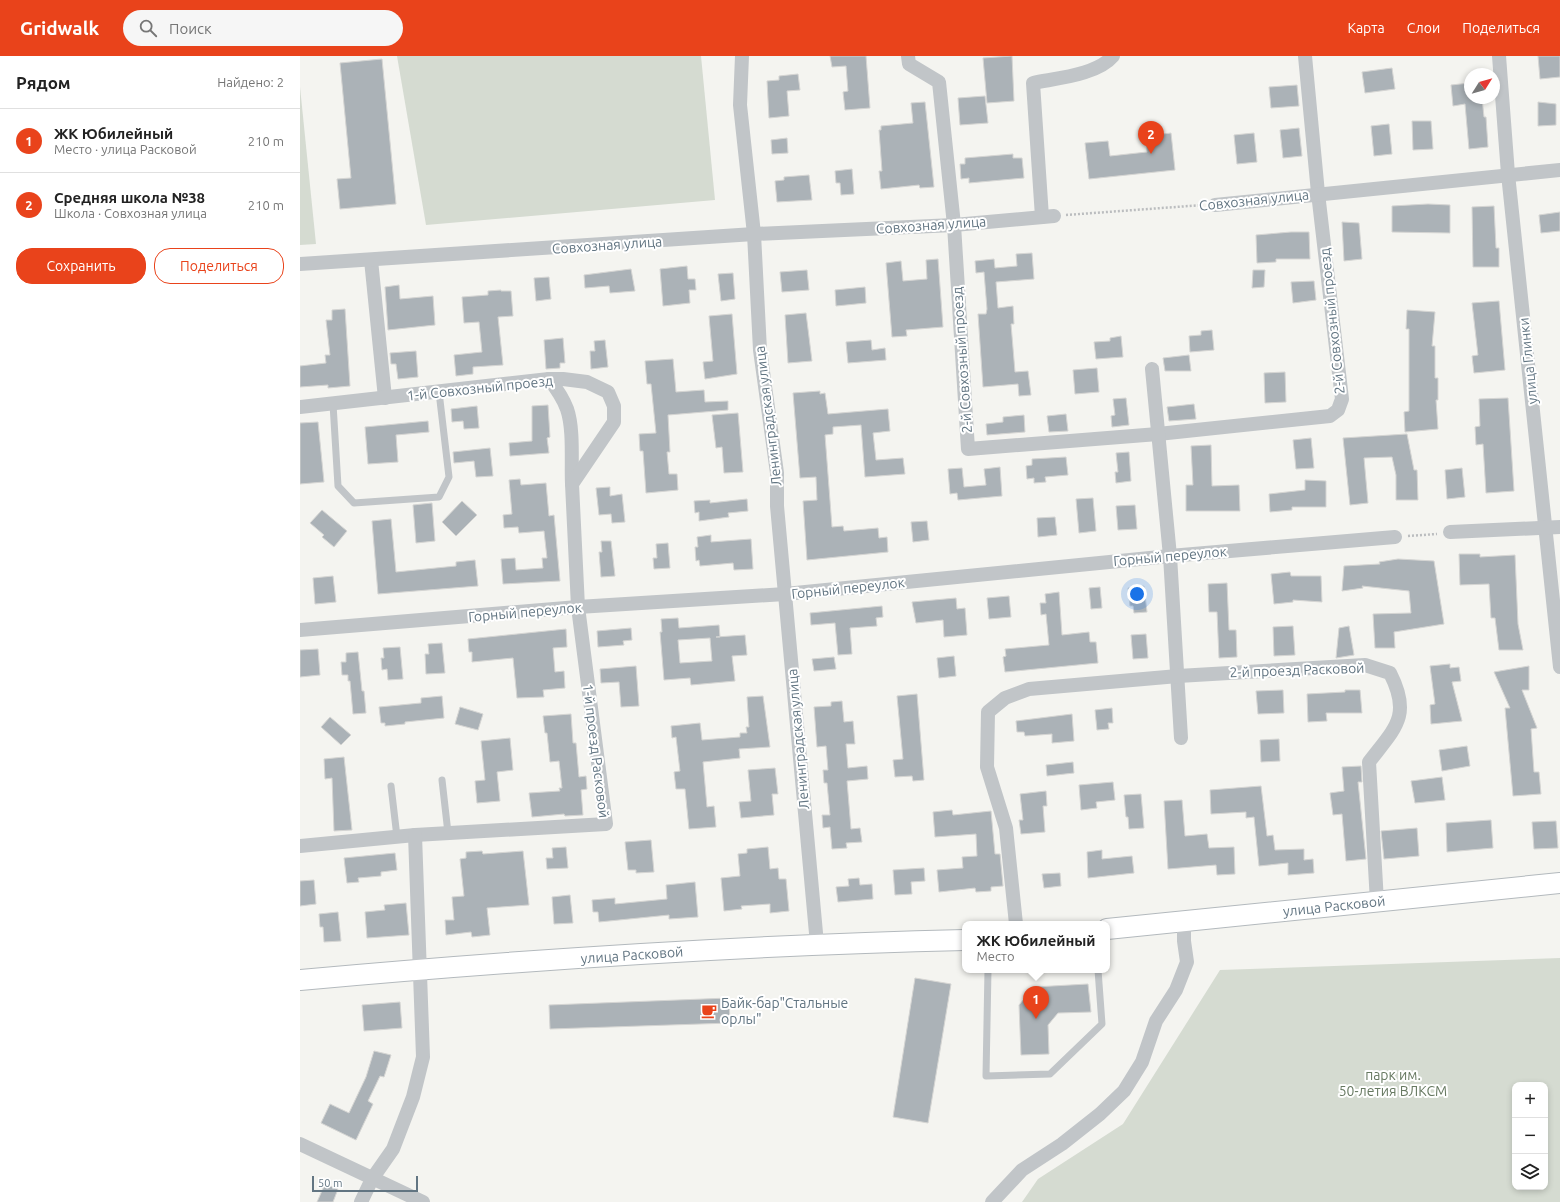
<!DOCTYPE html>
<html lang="ru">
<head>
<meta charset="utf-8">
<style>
	body { margin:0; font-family:Ubuntu,sans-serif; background:#f6f6f6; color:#222 }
	.controls { position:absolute; right:12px; bottom:12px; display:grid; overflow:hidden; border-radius:8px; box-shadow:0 2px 6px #0003 }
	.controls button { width:36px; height:36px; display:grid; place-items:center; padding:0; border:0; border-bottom:1px solid #e0e0e0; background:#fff; color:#222; font:20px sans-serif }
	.compass { position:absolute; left:1164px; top:12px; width:36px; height:36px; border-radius:50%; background:#fff; box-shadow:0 2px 6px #0003; rotate:53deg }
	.scale { position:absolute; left:12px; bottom:10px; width:106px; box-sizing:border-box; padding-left:4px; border:2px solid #627582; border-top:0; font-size:11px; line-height:14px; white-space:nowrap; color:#627582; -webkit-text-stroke:3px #fff; paint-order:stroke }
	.you { position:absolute; left:837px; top:538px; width:14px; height:14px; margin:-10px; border:3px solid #fff; border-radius:50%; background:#1a73e8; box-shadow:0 0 0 6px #1a73e833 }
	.badge { display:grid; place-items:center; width:26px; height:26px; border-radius:50%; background:#e9431b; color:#fff; font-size:13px; font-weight:700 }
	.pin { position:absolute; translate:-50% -33px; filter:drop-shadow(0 1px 2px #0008) }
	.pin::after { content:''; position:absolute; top:21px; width:14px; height:12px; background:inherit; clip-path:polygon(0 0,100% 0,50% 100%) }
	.popup { position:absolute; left:662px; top:865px; width:148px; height:52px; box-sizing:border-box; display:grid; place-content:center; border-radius:8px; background:#fff; filter:drop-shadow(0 1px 3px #0005); font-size:13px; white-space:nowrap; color:#767676 }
	.popup b { font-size:15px; color:#222 }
	.popup::after { content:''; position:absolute; left:50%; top:100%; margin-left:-8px; border:8px solid transparent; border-top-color:#fff }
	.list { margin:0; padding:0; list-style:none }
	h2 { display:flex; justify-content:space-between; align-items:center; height:52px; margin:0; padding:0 16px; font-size:17px }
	h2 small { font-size:13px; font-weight:400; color:#767676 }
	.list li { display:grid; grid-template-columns:26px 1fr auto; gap:12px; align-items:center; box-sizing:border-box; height:64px; padding:0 16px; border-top:1px solid #e0e0e0 }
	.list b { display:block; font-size:15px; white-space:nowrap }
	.list p { margin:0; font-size:13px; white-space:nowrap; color:#767676 }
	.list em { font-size:13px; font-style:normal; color:#767676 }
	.actions { display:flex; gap:8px; padding:12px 16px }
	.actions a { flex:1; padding:9px 0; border:1px solid #e9431b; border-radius:16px; text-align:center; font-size:14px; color:#e9431b }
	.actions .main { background:#e9431b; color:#fff }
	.icon { flex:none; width:22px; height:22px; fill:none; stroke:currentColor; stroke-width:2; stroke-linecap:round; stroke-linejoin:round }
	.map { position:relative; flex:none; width:1260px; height:1146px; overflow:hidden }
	header { display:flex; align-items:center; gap:24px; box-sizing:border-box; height:56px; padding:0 20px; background:#e9431b; color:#fff }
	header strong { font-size:19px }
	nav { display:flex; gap:22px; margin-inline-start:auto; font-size:14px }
	.search { width:280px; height:36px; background:#f6f6f6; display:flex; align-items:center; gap:10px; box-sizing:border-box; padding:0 14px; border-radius:22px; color:#767676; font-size:15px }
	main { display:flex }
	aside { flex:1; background:#fff }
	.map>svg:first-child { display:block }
</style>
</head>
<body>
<header>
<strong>Gridwalk</strong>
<div class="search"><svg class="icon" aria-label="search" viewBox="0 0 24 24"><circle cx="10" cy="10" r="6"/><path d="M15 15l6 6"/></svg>Поиск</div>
<nav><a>Карта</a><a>Слои</a><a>Поделиться</a></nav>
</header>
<main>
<aside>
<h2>Рядом<small>Найдено: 2</small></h2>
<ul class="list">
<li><span class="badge">1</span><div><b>ЖК Юбилейный</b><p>Место · улица Расковой</p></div><em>210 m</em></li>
<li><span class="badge">2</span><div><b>Средняя школа №38</b><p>Школа · Совхозная улица</p></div><em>210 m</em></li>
</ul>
<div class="actions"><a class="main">Сохранить</a><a>Поделиться</a></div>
</aside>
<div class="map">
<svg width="1260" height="1146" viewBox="0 0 1260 1146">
	<rect width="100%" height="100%" fill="#f4f4f0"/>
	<g fill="#d5dbd1" fill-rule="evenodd">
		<polygon points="97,0 401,0 415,144 126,169"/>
		<polygon points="0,31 16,188 0,189"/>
		<path d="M1260,902v244h-538l16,-23 85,-55 97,-154zM1215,1029h30v102h-30z"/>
	</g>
	<g fill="#abb2b7" stroke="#d5d5d3" fill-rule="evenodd">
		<polygon points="530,0 566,0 570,52 545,54 543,36 548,35 546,10 532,11"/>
		<polygon points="712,0 714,45 687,47 683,2"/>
		<polygon points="1238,0 1260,0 1260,21 1240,23"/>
		<polygon points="82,3 96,148 40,153 37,123 51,122 40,7"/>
		<polygon points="1092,12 1095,33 1065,37 1062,16"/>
		<polygon points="498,18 500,34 487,35 489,60 469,62 467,25 479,24 479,20"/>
		<polygon points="1170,27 1170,42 1182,42 1184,61 1186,61 1188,91 1169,93 1165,48 1153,50 1151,29"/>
		<polygon points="997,29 999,50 971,52 969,31"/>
		<polygon points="685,40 688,67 660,69 658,42"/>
		<polygon points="625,46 634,131 620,132 619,129 581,133 579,115 582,115 579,74 581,74 581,70 613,67 611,47"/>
		<polygon points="1238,46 1256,48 1256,69 1238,70"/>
		<polygon points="1112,65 1131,65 1133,93 1113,94"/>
		<polygon points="1089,68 1092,98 1074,100 1071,70"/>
		<polygon points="999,72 1002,100 983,102 980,74"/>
		<polygon points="871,77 875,114 789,123 785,87 808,85 810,100 847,96 846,80"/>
		<polygon points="954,77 957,106 937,108 934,79"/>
		<polygon points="487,82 488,97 472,98 471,84"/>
		<polygon points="713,98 713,102 722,102 724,122 669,127 669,122 661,123 660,108 665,108 665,102"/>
		<polygon points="552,113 554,138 541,139 540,127 536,127 535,115"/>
		<polygon points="509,119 512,144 477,146 475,125 484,124 484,121"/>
		<polygon points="1128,148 1150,149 1150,177 1092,176 1092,150"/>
		<polygon points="1194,150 1196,192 1199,192 1199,211 1173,211 1172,151"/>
		<polygon points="1260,156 1260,175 1241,177 1239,159"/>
		<polygon points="1042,166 1059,167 1062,203 1044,205"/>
		<polygon points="991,176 1009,176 1010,203 976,203 976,206 957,207 956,179"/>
		<polygon points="732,197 734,223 696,226 698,252 713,250 714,268 711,268 715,316 728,315 731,339 719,340 718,328 683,331 678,258 686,258 687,253 684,216 676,217 675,205 694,203 695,212 717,210 716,198"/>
		<polygon points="638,203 643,271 606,274 607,280 592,281 586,207 601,205 603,225 627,223 626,204"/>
		<polygon points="387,210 388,223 395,223 396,234 389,234 390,247 363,250 360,213"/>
		<polygon points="331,213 335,235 310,237 309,230 285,232 284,219"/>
		<polygon points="507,214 509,234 482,236 480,216"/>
		<polygon points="953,214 965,214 964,231 952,232"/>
		<polygon points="433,217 435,243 421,245 418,218"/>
		<polygon points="249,221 251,243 236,245 234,222"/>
		<polygon points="1014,225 1016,244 993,247 991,226"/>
		<polygon points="99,229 100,243 133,240 135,269 88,274 85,231"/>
		<polygon points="565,231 566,247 536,250 535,234"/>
		<polygon points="201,234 201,235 211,235 213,260 198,261 203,309 173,311 173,318 156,320 154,299 182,296 179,266 164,267 162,241 188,239 188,235"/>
		<polygon points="1199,245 1205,314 1174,317 1172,300 1178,299 1172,247"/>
		<polygon points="45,253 50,330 28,332 28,329 0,331 0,310 26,307 25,299 30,299 26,264 32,264 32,254"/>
		<polygon points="1107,254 1135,256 1132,290 1135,290 1135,322 1138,322 1138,344 1136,344 1138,373 1105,376 1104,356 1109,355 1109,273 1106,273"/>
		<polygon points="506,257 512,305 488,307 485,259"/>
		<polygon points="432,258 437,318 405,323 403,306 413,305 409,260"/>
		<polygon points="912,274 914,294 890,296 889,280 901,279 901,275"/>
		<polygon points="821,280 823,301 796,303 794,286 810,285 810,282"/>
		<polygon points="263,282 265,307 260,307 260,312 246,313 244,284"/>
		<polygon points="305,284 308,311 291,313 290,295 295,295 294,285"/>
		<polygon points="571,284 572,294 585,292 586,304 548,307 546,286"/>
		<polygon points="116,295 118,321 98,323 96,308 91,308 90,297"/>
		<polygon points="889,299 891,315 865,315 863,302"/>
		<polygon points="373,303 376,336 404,334 405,346 428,345 428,354 368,359 370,396 367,396 369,418 377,418 378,434 346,437 343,395 340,395 339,378 356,377 351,328 347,328 345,305"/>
		<polygon points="797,312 799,336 775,338 773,314"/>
		<polygon points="985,316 986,346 965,347 964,317"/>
		<polygon points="520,335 520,338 525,337 528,358 588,353 590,375 573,377 576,404 603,402 605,418 565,421 561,369 533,371 533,378 525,379 532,471 543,470 544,475 578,472 579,482 587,481 588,496 507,504 503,445 517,444 516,421 500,422 493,337"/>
		<polygon points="826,342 829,369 812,371 811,360 815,359 813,343"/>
		<polygon points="1208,342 1214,435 1186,437 1183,388 1176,389 1175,371 1180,370 1179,343"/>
		<polygon points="894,348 896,363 869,365 867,351"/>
		<polygon points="248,349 250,381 247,382 249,397 210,400 209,387 232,385 232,350"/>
		<polygon points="177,350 179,372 164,373 163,365 152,366 151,353"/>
		<polygon points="438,357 443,416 424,417 422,391 416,392 412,359"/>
		<polygon points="766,358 768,375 749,376 747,360"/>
		<polygon points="724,359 725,376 687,379 686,368 703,366 703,361"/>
		<polygon points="128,365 129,376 96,379 98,406 68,408 65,371"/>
		<polygon points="18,366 24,426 0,428 0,367"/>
		<polygon points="1107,378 1114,414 1117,414 1118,444 1096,444 1096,419 1092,401 1064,402 1068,447 1050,449 1043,382"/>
		<polygon points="1011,382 1014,412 996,413 993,384"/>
		<polygon points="911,389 912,430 939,429 940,455 886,455 886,429 893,429 891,390"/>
		<polygon points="190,392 193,420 176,421 174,405 154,407 153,396"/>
		<polygon points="829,396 831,425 816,427 815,416 818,416 816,397"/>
		<polygon points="766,401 768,419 745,421 746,426 734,427 734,422 727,423 726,410 732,409 732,403"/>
		<polygon points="700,411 702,440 658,444 657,437 650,438 648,413 662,412 664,431 686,429 684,413"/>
		<polygon points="1162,412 1165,441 1147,443 1145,414"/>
		<polygon points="220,423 221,429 246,427 249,460 254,459 260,525 203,528 201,503 215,502 216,514 243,512 242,502 247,502 244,475 219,477 218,471 204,472 203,459 212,458 209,424"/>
		<polygon points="1005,424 1026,425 1026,451 992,451 992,454 970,456 969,438 1005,434"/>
		<polygon points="310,431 310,440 322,438 325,466 312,467 311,458 299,459 296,432"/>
		<polygon points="793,442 796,475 779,477 776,443"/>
		<polygon points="447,443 448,455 428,457 429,461 399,465 399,456 395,457 394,445 410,444 410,447"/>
		<polygon points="162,445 177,459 156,480 142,466"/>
		<polygon points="132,447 135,485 116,487 113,449"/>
		<polygon points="835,449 837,473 818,474 816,450"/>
		<polygon points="22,454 47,475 34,491 22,481 24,479 10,467"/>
		<polygon points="755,461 757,479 738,481 737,462"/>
		<polygon points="91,463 96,516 156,510 156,506 175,504 178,530 78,538 72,465"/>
		<polygon points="627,465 629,484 613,486 611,466"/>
		<polygon points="411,479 411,486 451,483 453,513 434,514 433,507 400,510 399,504 396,505 395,491 398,491 397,481"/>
		<polygon points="301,485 311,485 315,520 301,521 299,496 302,496"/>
		<polygon points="368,487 370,512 354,513 353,502 357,502 356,488"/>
		<polygon points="1159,498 1180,498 1180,501 1215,499 1218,568 1223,594 1199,594 1195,562 1191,562 1189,528 1160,529"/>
		<polygon points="1098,503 1134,505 1144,568 1094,576 1095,592 1075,592 1073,558 1111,557 1109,535 1062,530 1063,532 1042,535 1044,510 1080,508 1079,506"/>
		<polygon points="990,516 991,520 1021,520 1022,546 993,544 993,546 974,548 971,518"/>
		<polygon points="33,520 36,546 15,548 13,522"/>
		<polygon points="927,527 929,574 936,574 937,601 919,602 917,556 909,556 908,528"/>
		<polygon points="844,530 847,556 834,557 833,550 830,550 828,532"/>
		<polygon points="800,531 802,552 791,553 789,532"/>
		<polygon points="759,536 762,579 789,576 790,586 796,586 798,607 705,616 703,601 706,600 705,593 749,589 746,558 741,559 740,547 746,547 745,538"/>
		<polygon points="709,540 711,561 689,563 687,542"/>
		<polygon points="656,542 657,553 665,552 667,579 644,581 643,564 616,567 612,546"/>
		<polygon points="582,550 583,561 576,562 577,570 550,572 552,598 538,599 535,567 511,569 510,557"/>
		<path d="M378,562l1,10 40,-3 1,12h-4l29,-2 2,20 -15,1 3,25 -44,4 -1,-7 -26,2 -4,-48h2l-1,-13zM410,582l2,23 -32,2 -2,-23z"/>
		<polygon points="993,570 995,599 974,600 973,571"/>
		<polygon points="1049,570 1054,599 1036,602 1039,572"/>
		<polygon points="331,572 332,584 323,585 324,589 298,591 297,575"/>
		<polygon points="266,573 267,591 253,592 255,616 264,615 265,632 243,634 244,641 217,642 213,602 172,606 172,596 169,596 168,583"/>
		<polygon points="846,578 848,602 833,603 831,579"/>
		<polygon points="142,587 145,617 126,618 125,598 129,598 128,588"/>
		<polygon points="100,591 103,623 88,624 87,613 82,614 81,602 84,602 83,592"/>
		<polygon points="18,593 20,619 0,621 0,594"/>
		<polygon points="58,596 62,635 64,635 66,657 53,658 50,625 48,625 48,619 42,619 41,606 46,606 46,597"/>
		<polygon points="654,600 656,620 639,622 637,602"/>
		<polygon points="534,601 536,613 514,615 512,603"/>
		<polygon points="1150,608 1150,612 1159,611 1161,625 1152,626 1162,665 1131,668 1130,649 1135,648 1130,610"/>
		<polygon points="336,610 339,650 321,651 319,626 301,627 300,613"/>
		<polygon points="1229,610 1229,634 1222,634 1237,672 1231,673 1234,716 1239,716 1241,738 1213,740 1205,652 1210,652 1194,616"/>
		<polygon points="983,634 984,657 958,658 956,635"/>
		<polygon points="1045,634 1060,634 1062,657 1026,657 1027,665 1008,666 1007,638 1045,636"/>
		<polygon points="617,638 624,724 613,725 612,720 595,721 593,704 603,703 597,640"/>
		<polygon points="142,640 144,662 105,666 105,668 85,670 85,667 81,667 79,651 121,647 121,642"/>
		<polygon points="463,640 470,691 439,693 440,702 403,706 407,751 414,750 416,771 389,773 385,733 376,733 374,716 380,715 376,681 372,682 371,670 400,667 402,684 440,681 440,677 447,677 446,671 449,671 447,641"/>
		<polygon points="542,645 544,666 553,665 555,688 546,688 548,712 567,710 568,723 547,725 551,773 560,772 562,786 546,787 547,792 532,793 530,771 523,772 522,759 530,759 527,727 524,727 523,714 528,714 526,690 517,691 514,651 531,650 531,646"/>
		<polygon points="160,651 183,658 178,674 155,668"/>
		<polygon points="812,652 813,667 808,667 809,673 797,674 795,654"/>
		<polygon points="271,658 273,687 276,687 279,721 286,720 287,733 281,734 283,759 265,760 264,758 232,761 229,737 260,735 259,732 262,732 259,705 250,706 247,677 245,677 243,660"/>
		<polygon points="772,658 774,685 752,687 752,678 725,680 724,676 717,676 716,665"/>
		<polygon points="30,661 51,679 41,689 21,671"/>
		<polygon points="210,682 213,714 197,716 200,745 177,747 175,725 185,724 181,685"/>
		<polygon points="979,683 980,705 961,706 960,684"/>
		<polygon points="1167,690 1170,710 1142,715 1139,694"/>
		<polygon points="44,701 52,774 34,775 32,722 25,723 24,703"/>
		<polygon points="773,706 774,717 747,720 746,709"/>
		<polygon points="1061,710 1062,726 1058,726 1066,803 1046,805 1042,758 1033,759 1030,737 1044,735 1042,711"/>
		<polygon points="475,712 478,738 472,738 474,759 441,762 439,746 451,745 448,714"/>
		<polygon points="1142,721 1145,744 1115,747 1111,725"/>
		<polygon points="813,726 815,744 796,746 797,752 781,754 779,729"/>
		<polygon points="961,730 967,780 973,779 975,794 1004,793 1004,804 1013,803 1014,817 988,819 988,807 959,810 954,761 946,762 946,756 911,758 910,734"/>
		<polygon points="746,735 747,750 743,750 745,776 721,778 719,764 723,764 720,738"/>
		<polygon points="841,738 844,772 829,773 828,761 826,761 824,739"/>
		<polygon points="882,744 885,780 907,778 909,792 934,791 935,818 917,819 916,809 868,813 864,745"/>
		<polygon points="652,754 653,759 691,755 695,798 700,798 703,830 691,831 691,835 676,836 675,832 639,836 637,814 663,812 662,801 677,800 676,778 635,781 633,756"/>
		<polygon points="1191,764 1193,792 1147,796 1146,767"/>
		<polygon points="1256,765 1258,792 1234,793 1232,766"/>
		<polygon points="1117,772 1119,800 1084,803 1081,775"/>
		<polygon points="351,784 354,816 336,817 336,814 328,814 325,786"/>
		<polygon points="266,791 268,812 247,813 246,802 253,802 252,792"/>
		<polygon points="468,791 470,813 478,812 479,823 486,823 489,855 470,857 470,848 441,850 442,853 424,855 421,822 440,820 438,798 447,797 447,793"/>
		<polygon points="802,794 802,803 832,800 834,817 788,822 787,796"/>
		<polygon points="182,795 183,798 223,795 229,849 187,852 190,879 172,881 171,876 146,879 145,864 154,864 152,841 164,840 160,803 166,802 166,796"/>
		<polygon points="95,797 97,814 81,816 81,820 58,822 59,826 47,827 44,802"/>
		<polygon points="624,812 625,825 611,826 612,838 595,839 593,814"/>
		<polygon points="760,817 761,830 744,832 742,818"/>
		<polygon points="559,822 560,829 572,828 573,843 538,846 536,831 549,830 548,823"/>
		<polygon points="14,824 16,848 0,850 0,825"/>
		<polygon points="395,826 398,861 369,863 369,859 299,866 298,856 293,856 292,844 315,842 315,848 367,843 366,829"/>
		<polygon points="270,839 273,867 254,868 252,841"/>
		<polygon points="106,847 109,879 67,882 65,856 85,854 84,849"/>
		<polygon points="38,856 41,885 24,886 23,871 20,871 19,858"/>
		<polygon points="615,922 651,928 628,1067 593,1061"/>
		<polygon points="788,928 791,956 758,957 748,969 749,998 721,999 719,949 734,931"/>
		<polygon points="429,942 430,967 250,973 249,949"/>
		<polygon points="100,946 102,972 64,975 62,949"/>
		<polygon points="74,995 91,999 84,1021 80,1020 68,1045 73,1048 56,1084 21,1067 30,1048 49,1057 66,1021"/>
		<polygon points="25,1128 38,1133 33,1146 17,1146"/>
	</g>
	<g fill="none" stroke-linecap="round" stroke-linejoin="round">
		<defs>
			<g id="secondary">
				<polyline points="807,873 1260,827"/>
				<path d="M0,924c221,-20 443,-35 665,-40"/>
			</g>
		</defs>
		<use href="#secondary" stroke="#b3b9bd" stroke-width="22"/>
		<g stroke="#bbbdbf" stroke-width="2.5" stroke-dasharray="2 2" stroke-linecap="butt">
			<polyline points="766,159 903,149"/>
			<polyline points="1108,480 1137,478"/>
		</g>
		<g stroke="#c1c5c8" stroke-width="7">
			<polyline points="33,348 38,430 54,447 139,441 149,421 139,336"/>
			<polyline points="142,724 148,777"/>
			<polyline points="91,730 97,781"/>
			<polyline points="688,914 686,1020 750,1018 802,968 798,914"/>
		</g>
		<g stroke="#c1c5c8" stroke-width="14">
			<polyline points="442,0 440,49 454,178 460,294 477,417 477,450 485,538 517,888"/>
			<polyline points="608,0 609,8 639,26 654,169 668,393 858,378 1030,360 1038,354 1042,343 1018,137 1005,0"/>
			<polyline points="1199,0 1208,118 1260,611"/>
			<polyline points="915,149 1260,114"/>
			<path d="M742,161l-9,-134c24,-5 64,-8 80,-27"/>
			<polyline points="71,204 85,342"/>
			<polyline points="0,208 454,178 654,169 754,160"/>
			<polyline points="852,313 870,500 881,682"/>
			<path d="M249,323c7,9 14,19 18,30 7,20 4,53 5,75"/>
			<polyline points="0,351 249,323 263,323 287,326 308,336 314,350 314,366 272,428 278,551 306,768 115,779 0,790"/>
			<polyline points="1150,476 1260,471"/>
			<polyline points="0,574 278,551 485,538 870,500 1095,481"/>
			<path d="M716,868l-10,-96 -19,-61 1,-55 17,-14 24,-9 149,-13 187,-11 25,8c22,43 5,55 -21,89l8,140"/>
			<polyline points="0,1088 123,1146"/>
			<polyline points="61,1146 72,1123 93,1093 113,1041 123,1001 115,779"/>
			<polyline points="692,1146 722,1114 762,1088 800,1058 824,1035 842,1006 856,965 876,934 887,906 884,885 884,865"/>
		</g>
		<use href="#secondary" stroke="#fff" stroke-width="20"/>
	</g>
	<defs>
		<symbol id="cafe-bare" viewBox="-9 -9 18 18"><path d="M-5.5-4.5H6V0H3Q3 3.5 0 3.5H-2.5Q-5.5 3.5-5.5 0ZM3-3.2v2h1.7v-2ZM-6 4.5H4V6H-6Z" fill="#e9431b" stroke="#fff" stroke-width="2.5" paint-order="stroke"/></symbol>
	</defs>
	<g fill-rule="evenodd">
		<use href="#cafe-bare" x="398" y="944" width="22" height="22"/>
	</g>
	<g text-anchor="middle" stroke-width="4" stroke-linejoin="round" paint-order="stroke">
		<g font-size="14" fill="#627582" stroke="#fff">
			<text transform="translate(954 144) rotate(-6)" y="5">Совхозная улица</text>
			<text transform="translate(631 169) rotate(-4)" y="5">Совхозная улица</text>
			<text transform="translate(307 189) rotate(-4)" y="5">Совхозная улица</text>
			<text transform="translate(1032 265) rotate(-96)" y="5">2-й Совхозный проезд</text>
			<text transform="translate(662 304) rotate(-94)" y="5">2-й Совхозный проезд</text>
			<text transform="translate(1228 305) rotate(-96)" y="5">улица Глинки</text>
			<text transform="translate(180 332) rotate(-6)" y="5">1-й Совхозный проезд</text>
			<text transform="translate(468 360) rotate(-97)" y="5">Ленинградская улица</text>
			<text transform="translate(870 500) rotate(-5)" y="5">Горный переулок</text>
			<text transform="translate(548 532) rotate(-6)" y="5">Горный переулок</text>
			<text transform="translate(225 556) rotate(-5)" y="5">Горный переулок</text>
			<text transform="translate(997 614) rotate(-2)" y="5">2-й проезд Расковой</text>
			<text transform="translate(498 683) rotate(-95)" y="5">Ленинградская улица</text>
			<text transform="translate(296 695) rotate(83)" y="5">1-й проезд Расковой</text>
			<text transform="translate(1034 850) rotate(-6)" y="5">улица Расковой</text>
			<text transform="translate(332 899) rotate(-4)" y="5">улица Расковой</text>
		</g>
		<g font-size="14" fill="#627582" stroke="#fff" text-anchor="start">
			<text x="421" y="952">Байк-бар"Стальные<tspan x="421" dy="16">орлы"</tspan></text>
		</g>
		<g font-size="14" fill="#677961" stroke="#fff">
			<text x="1093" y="1024">парк им.<tspan x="1093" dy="16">50-летия ВЛКСМ</tspan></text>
		</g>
	</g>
</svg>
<div class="controls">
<button>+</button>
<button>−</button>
<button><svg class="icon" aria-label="layers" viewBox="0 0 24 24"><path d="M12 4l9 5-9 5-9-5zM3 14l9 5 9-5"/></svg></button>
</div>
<svg class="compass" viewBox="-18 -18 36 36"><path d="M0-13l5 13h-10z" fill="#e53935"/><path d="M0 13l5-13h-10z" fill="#767676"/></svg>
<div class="scale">50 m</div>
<div class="you"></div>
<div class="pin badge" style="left:736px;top:963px">1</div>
<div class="popup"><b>ЖК Юбилейный</b>Место</div>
<div class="pin badge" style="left:851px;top:98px">2</div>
</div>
</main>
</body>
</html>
